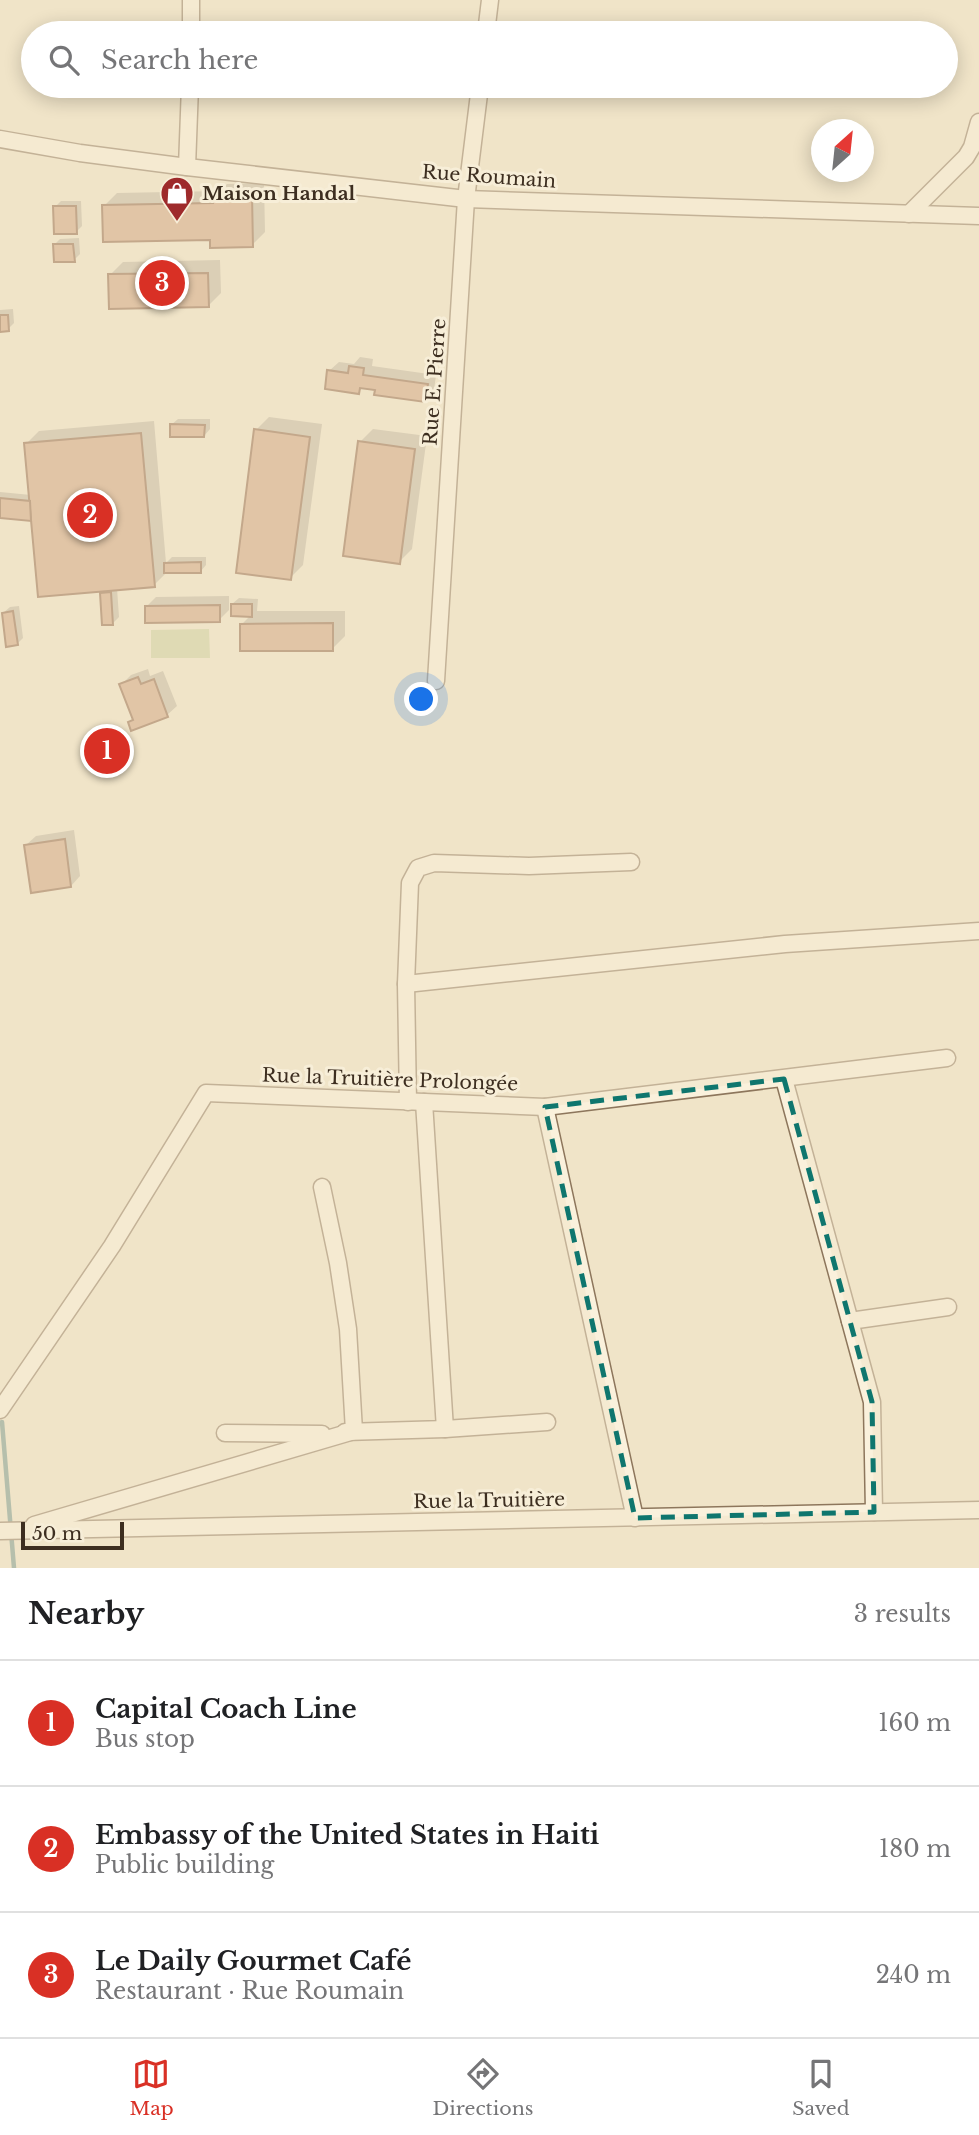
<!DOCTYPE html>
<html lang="en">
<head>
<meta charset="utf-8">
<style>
	body { margin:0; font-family:"Libre Baskerville",serif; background:#f6f6f6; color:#202124 }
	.compass { position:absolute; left:811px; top:119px; width:63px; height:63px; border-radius:50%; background:#fff; box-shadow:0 4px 18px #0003; rotate:27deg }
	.scale { position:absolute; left:21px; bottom:18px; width:103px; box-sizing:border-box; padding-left:7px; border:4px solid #3d2e20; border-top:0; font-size:19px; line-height:24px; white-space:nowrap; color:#3d2e20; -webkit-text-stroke:5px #f7eed8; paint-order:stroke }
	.you { position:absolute; left:422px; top:700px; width:24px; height:24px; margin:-18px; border:5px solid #fff; border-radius:50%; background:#1a73e8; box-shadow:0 0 0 10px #1a73e833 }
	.badge { display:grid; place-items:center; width:46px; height:46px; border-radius:50%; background:#d93025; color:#fff; font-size:23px; font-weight:700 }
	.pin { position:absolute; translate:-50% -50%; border:4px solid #fff; box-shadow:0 2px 7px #0006 }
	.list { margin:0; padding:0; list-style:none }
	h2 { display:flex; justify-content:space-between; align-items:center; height:91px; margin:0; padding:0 28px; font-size:30px }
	h2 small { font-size:23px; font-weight:400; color:#757577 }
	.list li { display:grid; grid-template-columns:46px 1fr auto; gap:21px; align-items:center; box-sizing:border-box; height:126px; padding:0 28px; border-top:2px solid #e0e0e0 }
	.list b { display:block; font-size:26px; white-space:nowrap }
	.list p { margin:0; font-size:23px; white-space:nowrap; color:#757577 }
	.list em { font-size:23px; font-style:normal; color:#757577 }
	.icon { flex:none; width:38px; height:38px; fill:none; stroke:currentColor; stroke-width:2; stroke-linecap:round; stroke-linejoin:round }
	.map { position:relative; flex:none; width:979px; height:1568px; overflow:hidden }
	.search { position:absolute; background:#fff; box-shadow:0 4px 18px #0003; left:21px; right:21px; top:21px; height:77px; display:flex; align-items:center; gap:18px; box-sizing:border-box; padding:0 24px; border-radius:38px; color:#757577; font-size:26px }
	.sheet { height:469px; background:#fff }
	nav { display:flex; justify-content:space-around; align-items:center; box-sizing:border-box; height:98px; border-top:2px solid #e0e0e0; background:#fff; font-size:19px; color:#757577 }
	nav a { display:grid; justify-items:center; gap:4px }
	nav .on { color:#d93025 }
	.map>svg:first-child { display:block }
</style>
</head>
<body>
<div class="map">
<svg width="979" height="1568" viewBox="0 0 979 1568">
	<rect width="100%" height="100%" fill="#f0e4c8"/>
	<polygon fill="#c9cf9b" points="209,629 210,658 151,658 151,630"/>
	<g fill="#0003">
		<polygon points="264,183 265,232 252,245 212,238 104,206 117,193 220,191 227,184"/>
		<polygon points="61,201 81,201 82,226 76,232 55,207"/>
		<polygon points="79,238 80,254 74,260 54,245 60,239"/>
		<polygon points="220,260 221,293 208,306 110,275 123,262"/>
		<polygon points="13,309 14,323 8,329 0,330 0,310"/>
		<polygon points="360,357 373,359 372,366 436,375 434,390 424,400 364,386 358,392 329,371 339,362 354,364"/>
		<polygon points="269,417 322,424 303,565 290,578 256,430"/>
		<polygon points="178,419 210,419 210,429 204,436 171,425"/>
		<polygon points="154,421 166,563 172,557 206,557 206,565 200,572 168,571 154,585 117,588 119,617 113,623 102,594 107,589 33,517 31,519 0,516 0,492 31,495 26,444 39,431"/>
		<polygon points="373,429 427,436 412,549 399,562 360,442"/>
		<polygon points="229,596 229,610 219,620 146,607 156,597"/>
		<polygon points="239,598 258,599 257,611 345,611 345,636 332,649 242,624 251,615 232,604"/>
		<polygon points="19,606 23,638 17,644 3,613 10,607"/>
		<polygon points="148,669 150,676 163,671 177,706 167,715 130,722 134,718 121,685 131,675"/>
		<polygon points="74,830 80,876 71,886 26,845 36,836"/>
	</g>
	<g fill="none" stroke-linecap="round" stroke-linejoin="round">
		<polyline stroke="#6f938a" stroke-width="4.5" points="2,1422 14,1568"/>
	</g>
	<g fill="#cf9f7d" stroke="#8d5f41" stroke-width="2">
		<polygon points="252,195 253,247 210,248 210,240 103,242 102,205 213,203 212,196"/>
		<polygon points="53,206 76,206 77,234 54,234"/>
		<polygon points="53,244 73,244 75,262 54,262"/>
		<polygon points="208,273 209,307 109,309 108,274"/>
		<polygon points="0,315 8,315 9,331 0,332"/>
		<polygon points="349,366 364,368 363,375 428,384 425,402 374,395 375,390 360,388 359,394 325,389 327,370 348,373"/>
		<polygon points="170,424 205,425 204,437 170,437"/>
		<polygon points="254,429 310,437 291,580 236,573"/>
		<polygon points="141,433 155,587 38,597 24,443"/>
		<polygon points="358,441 415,449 400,564 343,556"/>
		<polygon points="0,498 30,501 31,521 0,518"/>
		<polygon points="201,562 201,573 164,573 164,563"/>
		<polygon points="111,592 113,625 102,625 100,593"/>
		<polygon points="231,604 252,604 252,617 231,616"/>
		<polygon points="220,605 220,622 145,623 145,606"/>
		<polygon points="13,611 18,645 6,647 2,613"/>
		<polygon points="333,623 333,651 240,651 240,624"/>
		<polygon points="138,677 141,684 154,679 168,717 131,731 128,722 133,720 119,684"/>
		<polygon points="65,839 71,887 31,893 24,845"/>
	</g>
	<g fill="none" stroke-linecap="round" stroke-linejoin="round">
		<defs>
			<g id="minor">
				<polyline points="191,33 191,0"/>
				<polyline points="486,33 490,0"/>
				<polyline points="0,139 80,153 187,167 466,199 979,216"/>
				<polyline points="187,167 190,86"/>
				<polyline points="909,214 966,157 972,147 979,122"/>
				<polyline points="436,681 466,199 480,86"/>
				<polyline points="406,984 785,944 979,931"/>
				<polyline points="784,1079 872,1402 874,1512"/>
				<polyline points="408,1102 406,984 410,883 418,868 434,863 529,866 631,862"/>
				<polyline points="545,1107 635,1518"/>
				<polyline points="850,1321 948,1307"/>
				<polyline points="0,1410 112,1246 206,1093 545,1107 947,1058"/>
				<polyline points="445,1429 547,1422"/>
				<polyline points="345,1432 445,1429 424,1102"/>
				<polyline points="225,1433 322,1434"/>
				<polyline points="34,1525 354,1431 348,1329 338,1263 322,1187"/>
				<polyline points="0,1531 979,1510"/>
			</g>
		</defs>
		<use href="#minor" stroke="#8d765c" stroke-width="19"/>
		<use href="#minor" stroke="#faf1dc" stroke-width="16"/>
	</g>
	<path d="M0 0H979V1568H0ZM784,1079l88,323 2,110 -239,6 -90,-411z" fill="#f0e4c8" fill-opacity=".55" fill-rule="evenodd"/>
	<path fill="none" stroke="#0f766e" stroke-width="5" stroke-dasharray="14 9" stroke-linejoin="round" d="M784,1079l88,323 2,110 -239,6 -90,-411z"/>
	<defs>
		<symbol id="shop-pin" viewBox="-11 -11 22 30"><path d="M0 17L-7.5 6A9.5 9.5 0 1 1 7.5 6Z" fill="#9e2a2b" stroke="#f7eed8"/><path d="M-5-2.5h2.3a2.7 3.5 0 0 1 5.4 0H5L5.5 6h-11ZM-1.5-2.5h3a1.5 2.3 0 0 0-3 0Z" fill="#fff"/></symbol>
	</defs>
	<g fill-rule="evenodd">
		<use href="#shop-pin" x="158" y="174" width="38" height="52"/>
	</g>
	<g text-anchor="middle" stroke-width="6" stroke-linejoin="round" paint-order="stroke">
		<g font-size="19" fill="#3d2e20" stroke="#f7eed8">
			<text transform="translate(489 176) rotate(4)" y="7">Rue Roumain</text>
			<text transform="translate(434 382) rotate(-86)" y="7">Rue E. Pierre</text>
			<text transform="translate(390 1079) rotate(2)" y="7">Rue la Truitière Prolongée</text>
			<text transform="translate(489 1500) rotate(-1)" y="7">Rue la Truitière</text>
		</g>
		<g font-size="19" font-weight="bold" fill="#3d2e20" stroke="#f7eed8" text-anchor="start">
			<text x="202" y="200">Maison Handal</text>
		</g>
	</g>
</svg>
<svg class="compass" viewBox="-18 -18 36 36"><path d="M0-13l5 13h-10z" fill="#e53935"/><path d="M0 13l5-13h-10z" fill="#757577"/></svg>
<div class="scale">50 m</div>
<div class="you"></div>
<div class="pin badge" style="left:107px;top:751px">1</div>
<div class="pin badge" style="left:90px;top:515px">2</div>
<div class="pin badge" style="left:162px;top:283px">3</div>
<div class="search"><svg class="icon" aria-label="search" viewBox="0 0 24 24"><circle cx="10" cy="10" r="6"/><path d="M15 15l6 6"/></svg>Search here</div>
</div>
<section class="sheet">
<h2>Nearby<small>3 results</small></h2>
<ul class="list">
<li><span class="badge">1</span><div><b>Capital Coach Line</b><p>Bus stop</p></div><em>160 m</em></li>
<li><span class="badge">2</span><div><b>Embassy of the United States in Haiti</b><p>Public building</p></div><em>180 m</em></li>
<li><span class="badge">3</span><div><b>Le Daily Gourmet Café</b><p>Restaurant · Rue Roumain</p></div><em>240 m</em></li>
</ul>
</section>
<nav>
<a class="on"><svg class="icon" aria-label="map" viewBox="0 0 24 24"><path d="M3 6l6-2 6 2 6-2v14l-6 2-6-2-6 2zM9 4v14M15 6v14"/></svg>Map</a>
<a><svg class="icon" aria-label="directions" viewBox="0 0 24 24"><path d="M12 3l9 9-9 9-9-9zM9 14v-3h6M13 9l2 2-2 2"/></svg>Directions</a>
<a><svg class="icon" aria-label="saved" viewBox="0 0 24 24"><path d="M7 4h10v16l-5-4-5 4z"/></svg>Saved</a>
</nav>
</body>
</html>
